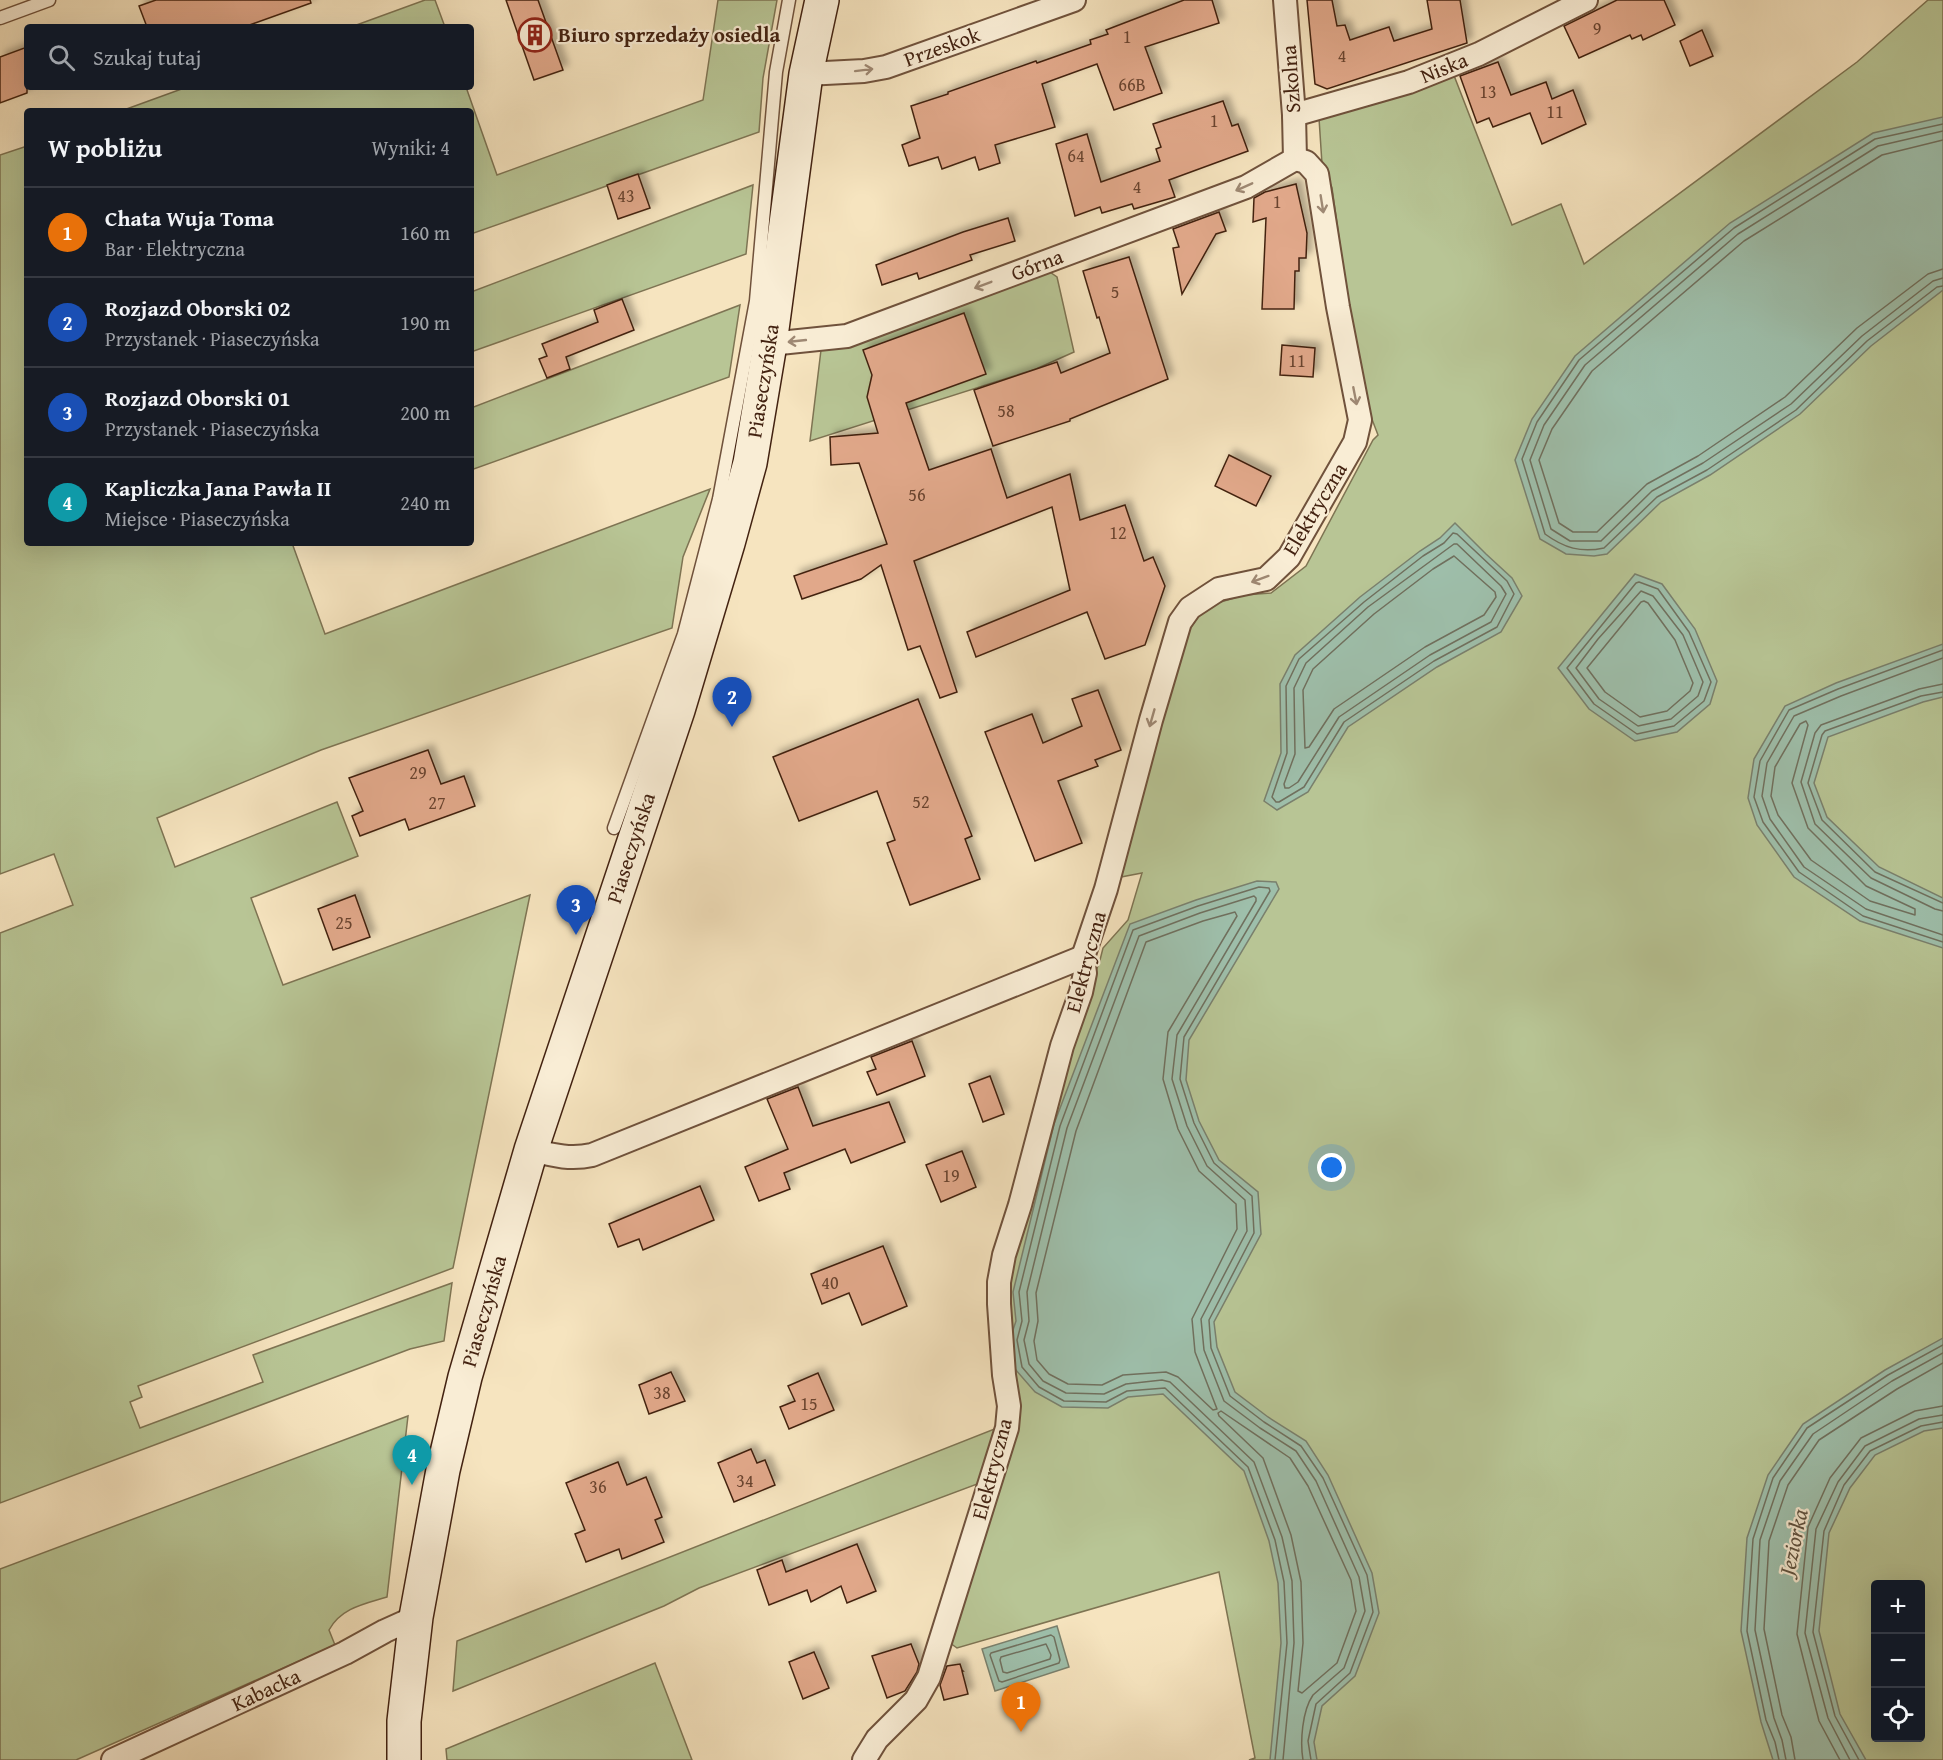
<!DOCTYPE html>
<html lang="pl">
<head>
<meta charset="utf-8">
<style>
	body { margin:0; font-family:"Gentium Book Plus",serif; background:#242831; color:#f1f3f6 }
	.controls { position:absolute; right:18px; bottom:18px; display:grid; overflow:hidden; border-radius:6px; box-shadow:0 6px 24px #0002 }
	.controls button { width:54px; height:54px; display:grid; place-items:center; padding:0; border:0; border-bottom:2px solid #363941; background:#171b24; color:#f1f3f6; font:30px sans-serif }
	.you { position:absolute; left:1332px; top:1168px; width:21px; height:21px; margin:-15px; border:4px solid #fff; border-radius:50%; background:#1a73e8; box-shadow:0 0 0 9px #1a73e833 }
	.badge { display:grid; place-items:center; width:39px; height:39px; border-radius:50%; background:#1a73e8; color:#fff; font-size:20px; font-weight:700 }
	.pin { position:absolute; translate:-50% -50px; filter:drop-shadow(0 2px 3px #0008) }
	.pin::after { content:''; position:absolute; top:32px; width:21px; height:18px; background:inherit; clip-path:polygon(0 0,100% 0,50% 100%) }
	.list { margin:0; padding:0; list-style:none }
	h2 { display:flex; justify-content:space-between; align-items:center; height:78px; margin:0; padding:0 24px; font-size:26px }
	h2 small { font-size:20px; font-weight:400; color:#9ea1a6 }
	.list li { display:grid; grid-template-columns:39px 1fr auto; gap:18px; align-items:center; box-sizing:border-box; height:90px; padding:0 24px; border-top:2px solid #363941 }
	.list b { display:block; font-size:22px; white-space:nowrap }
	.list p { margin:0; font-size:20px; white-space:nowrap; color:#9ea1a6 }
	.list em { font-size:20px; font-style:normal; color:#9ea1a6 }
	.icon { flex:none; width:33px; height:33px; fill:none; stroke:currentColor; stroke-width:2; stroke-linecap:round; stroke-linejoin:round }
	.map { position:relative; flex:none; width:1943px; height:1760px; overflow:hidden }
	.search { position:absolute; background:#171b24; box-shadow:0 6px 24px #0002; left:24px; top:24px; width:450px; height:66px; display:flex; align-items:center; gap:15px; box-sizing:border-box; padding:0 21px; border-radius:6px; color:#9ea1a6; font-size:22px }
	.panel { position:absolute; background:#171b24; box-shadow:0 6px 24px #0002; left:24px; top:108px; width:450px; height:438px; border-radius:6px }
	.map>svg:first-child { display:block }
</style>
</head>
<body>
<div class="map">
<svg width="1943" height="1760" viewBox="0 0 1943 1760">
	<defs>
		<filter id="shadow"><feDropShadow dx="5.5" dy="-5.5" stdDeviation="3" flood-color="#0004"/></filter>
	</defs>
	<rect width="100%" height="100%" fill="#f6e4bf"/>
	<filter id="stains"><feTurbulence type="fractalNoise" baseFrequency=".00333" numOctaves="4"/><feColorMatrix values="0 0 0 0 .2 0 0 0 0 .09 0 0 0 0 .02 0 0 0 .5 -.17"/></filter>
	<radialGradient id="worn" r=".72"><stop offset=".6" stop-color="#630" stop-opacity="0"/><stop offset="1" stop-color="#630" stop-opacity=".3"/></radialGradient>
	<g fill="#b8c595" stroke="#7e7453" stroke-width="1.5" fill-rule="evenodd">
		<polygon points="425,0 435,0 445,27 351,27"/>
		<polygon points="718,0 777,0 763,78 759,132 471,234 471,111 121,111 187,87 466,87 497,175 703,100"/>
		<path d="M1928,0h15v1760h-694l6,-2 -36,-186 -262,76 -11,-8 66,-218 -8,-155 80,-273 15,-30 4,-16 25,-28 14,-47 -21,4 64,-241 13,-19 16,-13 30,-9 27,-2 35,-27 67,-126 5,-5 -8,-21 -19,-91 -19,-135 -10,-24 -3,-46 134,-45 59,152 49,-21 23,60 273,-202zM1876,1584h44v154h-44z"/>
		<polygon points="27,146 27,543 292,543 325,634 710,489 683,557 672,628 321,750 157,818 175,867 337,802 358,856 251,898 283,985 530,895 453,1268 138,1386 142,1397 130,1402 140,1428 263,1382 253,1355 452,1283 444,1341 410,1349 0,1503 0,933 73,905 54,854 0,874 0,155"/>
		<polygon points="753,185 746,254 471,352 471,292"/>
		<polygon points="1044,268 1057,277 1074,352 1036,369 810,441 821,350"/>
		<polygon points="740,305 729,377 471,470 471,408"/>
		<path d="M408,1416l-21,181c-23,7 -46,11 -58,33l6,15 -259,115h-76v-191z"/>
		<polygon points="997,1428 980,1483 699,1588 664,1606 453,1691 457,1641"/>
		<polygon points="655,1663 692,1760 447,1760 446,1749"/>
	</g>
	<g fill="#9ebfab" stroke="#7a806d" stroke-width="1.5">
		<polygon points="1943,117 1943,290 1871,346 1800,414 1710,475 1661,502 1607,554 1594,556 1566,554 1540,539 1515,460 1532,419 1575,356 1730,223 1873,133"/>
		<polygon points="1455,523 1486,554 1512,578 1522,596 1501,632 1437,667 1348,727 1308,792 1277,810 1264,801 1281,753 1280,684 1295,655 1360,597 1420,551 1440,538"/>
		<polygon points="1635,574 1662,584 1695,629 1717,681 1710,704 1677,732 1635,741 1589,709 1558,668"/>
		<polygon points="1943,644 1943,697 1923,702 1828,737 1814,783 1827,817 1879,867 1943,898 1943,948 1860,921 1794,877 1757,825 1748,798 1754,759 1785,706 1836,683"/>
		<polygon points="1257,881 1276,882 1279,889 1189,1040 1186,1080 1199,1121 1219,1160 1258,1192 1261,1234 1214,1322 1217,1347 1235,1392 1268,1417 1306,1441 1328,1475 1372,1573 1379,1613 1355,1676 1322,1706 1314,1742 1317,1760 1270,1760 1281,1643 1278,1583 1269,1541 1244,1471 1163,1394 1128,1397 1108,1408 1062,1407 1035,1392 1015,1369 1010,1339 1016,1321 1013,1292 1054,1124 1130,924 1196,900"/>
		<polygon points="1943,1338 1943,1428 1924,1431 1875,1455 1850,1488 1829,1533 1819,1631 1840,1714 1866,1760 1773,1760 1761,1722 1741,1631 1747,1538 1768,1475 1803,1424 1885,1370"/>
		<polygon points="1057,1626 1069,1667 995,1691 982,1649"/>
	</g>
	<g fill="none" stroke-linecap="round" stroke-linejoin="round">
		<g stroke="#70705e" stroke-width="1.5">
			<path d="M1943,124l-68,15 -141,89 -155,132 -42,62 -15,37 23,75c19,14 36,19 59,14l53,-51 50,-27 89,-60 71,-69 70,-54 6,-1"/>
			<polyline points="1943,131 1878,146 1738,234 1585,365 1544,425 1530,460 1551,529 1570,541 1601,541 1652,491 1703,463 1791,404 1862,336 1933,281 1943,278"/>
			<polyline points="1943,140 1882,155 1744,241 1592,371 1552,429 1539,460 1559,523 1573,532 1597,532 1647,484 1698,456 1785,397 1857,328 1928,274 1943,269"/>
			<polygon points="1453,533 1457,534 1507,581 1514,594 1497,627 1434,661 1344,722 1304,787 1279,802 1276,802 1272,797 1287,753 1286,686 1299,659 1364,602 1423,556 1444,543"/>
			<polygon points="1454,544 1457,544 1501,586 1506,594 1491,622 1430,655 1339,717 1298,782 1289,788 1285,788 1284,784 1295,754 1294,688 1306,663 1368,607"/>
			<polygon points="1454,556 1495,592 1496,597 1484,615 1425,647 1334,709 1309,747 1305,748 1303,690 1313,669 1374,614 1433,569"/>
			<polygon points="1639,582 1658,589 1689,632 1711,682 1704,701 1674,726 1637,734 1594,704 1567,668 1636,583"/>
			<polygon points="1641,591 1653,596 1683,635 1703,682 1698,696 1671,719 1638,726 1599,699 1576,668 1598,639"/>
			<polygon points="1644,601 1648,603 1675,640 1693,683 1690,691 1667,711 1640,717 1605,692 1587,668 1641,602"/>
			<polyline points="1943,650 1838,689 1789,710 1760,761 1754,797 1763,822 1799,872 1863,916 1943,942"/>
			<polyline points="1943,658 1841,696 1794,716 1767,763 1762,796 1770,819 1804,867 1866,909 1943,935"/>
			<polyline points="1943,684 1919,689 1821,725 1815,733 1801,782 1815,824 1871,878 1935,909 1943,911"/>
			<polyline points="1943,692 1921,696 1825,731 1822,735 1808,783 1822,820 1875,872 1943,903"/>
			<polygon points="1806,721 1808,725 1792,783 1808,828 1866,886 1915,909 1915,915 1870,901 1811,860 1778,815 1771,796 1775,767 1800,724"/>
			<polygon points="1235,912 1237,916 1168,1032 1163,1079 1178,1129 1199,1171 1236,1204 1237,1229 1192,1319 1195,1352 1217,1409 1213,1410 1178,1377 1166,1372 1123,1375 1102,1385 1068,1384 1049,1374 1037,1360 1034,1341 1038,1321 1036,1293 1076,1131 1146,942 1203,921"/>
			<polygon points="1221,1411 1290,1458 1308,1486 1351,1580 1356,1611 1337,1663 1302,1693 1298,1691 1303,1643 1301,1582 1291,1535 1263,1458 1219,1416 1218,1413"/>
			<polygon points="1051,1635 1054,1637 1060,1660 1059,1663 1002,1682 999,1681 990,1655 991,1653"/>
			<polygon points="1046,1644 1051,1655 1050,1659 1007,1673 1003,1672 1000,1660 1001,1657"/>
			<polyline points="1275,1760 1287,1643 1284,1582 1275,1540 1248,1467 1165,1388 1127,1391 1106,1402 1064,1401 1039,1387 1022,1367 1017,1340 1022,1321 1019,1292 1060,1126 1133,930 1198,906 1259,887 1269,888 1270,891 1184,1037 1180,1079 1194,1123 1214,1163 1252,1196 1254,1233 1209,1320 1211,1348 1230,1396 1264,1422 1301,1446 1323,1478 1367,1575 1373,1612 1350,1673 1316,1704 1308,1741 1311,1760"/>
			<path d="M1283,1760l11,-117 -2,-62 -10,-44 -28,-75 -84,-80 -8,-2 -36,4 -22,10 -38,-1 -23,-12 -14,-17 -5,-24 5,-19 -2,-29 40,-164 72,-192 61,-23 54,-17 2,2v3l-79,134 -5,44 15,47 20,40 38,34 2,31 -46,88 3,31 20,51 36,27 36,23 20,30 43,96 6,34 -21,57 -31,27c-11,16 -13,47 -10,65"/>
			<polyline points="1779,1760 1775,1742 1766,1720 1747,1631 1753,1539 1773,1478 1807,1428 1888,1375 1943,1345"/>
			<polyline points="1786,1760 1782,1740 1774,1718 1755,1630 1760,1540 1780,1481 1813,1434 1892,1381 1943,1353"/>
			<polyline points="1795,1760 1791,1737 1782,1715 1764,1629 1769,1541 1788,1485 1819,1440 1897,1389 1943,1363"/>
			<polyline points="1840,1760 1819,1721 1797,1634 1808,1527 1830,1478 1861,1438 1915,1411 1943,1406"/>
			<polyline points="1850,1760 1828,1718 1805,1633 1816,1529 1838,1482 1865,1446 1919,1419 1943,1415"/>
			<polyline points="1859,1760 1835,1716 1813,1632 1824,1531 1844,1485 1870,1451 1921,1426 1943,1422"/>
		</g>
	</g>
	<g fill="#e1a88a" stroke="#432211" stroke-width="1.5" filter="url(#shadow)">
		<polygon points="156,0 310,0 311,3 244,27 147,27 139,6"/>
		<polygon points="506,0 538,0 563,70 534,80"/>
		<polygon points="1184,0 1212,0 1219,23 1145,47 1162,93 1114,110 1097,64 1042,84 1055,127 995,145 1000,163 979,170 975,157 942,169 938,157 909,166 902,145 920,138 911,106 948,94 948,92 1036,61 1037,63 1091,44 1090,40 1108,34 1106,30"/>
		<polygon points="1307,0 1332,0 1337,26 1345,25 1350,40 1389,27 1394,41 1432,29 1427,0 1460,0 1467,43 1327,89 1315,84"/>
		<polygon points="1617,0 1664,0 1675,25 1643,40 1641,35 1632,39 1630,35 1579,58 1564,26"/>
		<polygon points="1702,30 1713,56 1690,66 1680,41"/>
		<polygon points="27,47 27,93 0,103 0,57"/>
		<polygon points="1498,62 1511,95 1546,82 1552,99 1573,90 1586,124 1542,144 1530,113 1493,127 1489,118 1477,123 1460,76"/>
		<polygon points="1223,101 1232,126 1238,124 1248,151 1169,180 1175,197 1134,209 1132,204 1102,213 1100,207 1075,216 1056,144 1087,134 1101,182 1160,161 1156,149 1161,147 1153,124"/>
		<polygon points="638,174 650,208 618,219 607,185"/>
		<polygon points="1296,184 1307,233 1306,258 1299,258 1299,271 1295,271 1294,309 1262,309 1266,218 1253,222 1254,198 1265,192"/>
		<polygon points="1219,212 1226,231 1216,234 1182,294 1173,248 1179,247 1173,229"/>
		<polygon points="1008,218 1015,241 970,255 972,260 919,279 917,273 882,285 876,265 963,232"/>
		<polygon points="1129,257 1168,379 1070,419 1070,421 993,446 974,390 1057,362 1061,373 1110,353 1099,317 1097,318 1083,271"/>
		<polygon points="622,299 634,330 566,357 570,369 547,378 539,359 547,356 542,344 598,322 594,310"/>
		<polygon points="964,313 986,374 906,403 929,470 991,449 1007,498 1070,474 1080,520 1125,505 1144,561 1153,557 1165,586 1145,645 1105,659 1087,612 976,657 967,632 1070,590 1052,507 914,561 957,692 940,698 920,646 908,650 881,565 861,579 802,599 794,576 887,544 859,463 831,465 830,437 878,433 867,397 872,375 863,350"/>
		<polygon points="1282,345 1315,348 1313,377 1280,375"/>
		<polygon points="1229,455 1271,476 1256,506 1215,486"/>
		<polygon points="1098,690 1121,750 1095,760 1098,766 1058,781 1082,843 1035,861 985,732 1032,714 1043,743 1082,726 1072,699"/>
		<polygon points="918,699 972,836 965,839 980,879 910,905 887,843 895,840 877,791 799,821 773,757"/>
		<polygon points="428,750 441,784 464,776 475,806 409,830 405,819 360,836 352,816 363,811 349,778"/>
		<polygon points="355,895 370,937 333,950 318,909"/>
		<polygon points="912,1041 925,1076 877,1095 867,1072 876,1069 871,1057"/>
		<polygon points="990,1076 1004,1114 983,1122 969,1084"/>
		<polygon points="798,1087 813,1126 889,1102 905,1142 851,1163 845,1149 784,1173 790,1189 759,1201 745,1167 788,1149 767,1099"/>
		<polygon points="962,1151 976,1187 941,1202 926,1165"/>
		<polygon points="700,1186 714,1220 643,1250 639,1239 618,1247 609,1224"/>
		<polygon points="883,1246 907,1306 862,1325 849,1293 822,1304 811,1274"/>
		<polygon points="671,1372 685,1401 649,1414 639,1385"/>
		<polygon points="818,1373 834,1410 789,1429 780,1407 795,1401 788,1386"/>
		<polygon points="751,1449 757,1463 765,1460 775,1485 734,1502 718,1463"/>
		<polygon points="618,1462 627,1485 646,1477 662,1517 655,1520 664,1542 622,1559 619,1549 586,1562 575,1534 585,1530 566,1483"/>
		<polygon points="857,1544 876,1591 847,1603 841,1586 811,1602 807,1590 769,1605 757,1570 782,1560 786,1572"/>
		<polygon points="911,1644 919,1664 917,1672 905,1691 887,1698 872,1656"/>
		<polygon points="814,1652 829,1688 803,1699 789,1662"/>
		<polygon points="960,1664 962,1670 963,1671 962,1671 968,1694 944,1700 940,1685 947,1666"/>
	</g>
	<g fill="none" stroke-linecap="round" stroke-linejoin="round">
		<defs>
			<g id="lane">
				<polyline points="0,18 49,0"/>
				<polyline points="614,828 684,634 719,499 756,301 776,72 789,0"/>
			</g>
			<g id="street">
				<polyline points="1285,0 1294,115 1295,159"/>
				<polyline points="806,74 864,71 886,67 1074,0"/>
				<polyline points="1294,115 1409,82 1479,54 1586,0"/>
				<polyline points="770,344 847,336 1246,187 1295,159"/>
				<path d="M531,1150c21,5 39,10 61,5l491,-198"/>
				<polyline points="113,1760 345,1653 385,1631 416,1617"/>
				<polyline points="864,1760 877,1739 916,1700 929,1677 1007,1428 1009,1406 1004,1375 999,1304 999,1282 1004,1255 1020,1205 1062,1046 1081,992 1085,973 1083,957 1106,889 1151,720 1180,622 1190,608 1219,589 1266,579 1289,557 1355,442 1360,420 1338,307 1317,174 1306,162 1295,159"/>
			</g>
			<polyline id="secondary" points="404,1760 404,1721 416,1617 443,1470 465,1377 531,1150 678,710 728,543 750,463 770,344 806,74 822,0"/>
		</defs>
		<use href="#lane" stroke="#70523c" stroke-width="15"/>
		<use href="#street" stroke="#70523c" stroke-width="26"/>
		<use href="#secondary" stroke="#432211" stroke-width="36"/>
		<use href="#lane" stroke="#f9edd5" stroke-width="12"/>
		<use href="#street" stroke="#f9edd5" stroke-width="22"/>
		<use href="#secondary" stroke="#f9edd5" stroke-width="33"/>
	</g>
	<defs><path id="oneway-shaft" d="M-6 0H5M1.5-3L5.5 0L1.5 3" fill="none" stroke-width="1.6" stroke-linecap="round" stroke-linejoin="round" transform="scale(1.5)"/></defs>
	<g stroke="#9e8873">
		<use href="#oneway-shaft" transform="translate(864 70) rotate(-7)"/>
		<use href="#oneway-shaft" transform="translate(1244 187) rotate(156)"/>
		<use href="#oneway-shaft" transform="translate(1322 204) rotate(81)"/>
		<use href="#oneway-shaft" transform="translate(983 285) rotate(159)"/>
		<use href="#oneway-shaft" transform="translate(797 341) rotate(174)"/>
		<use href="#oneway-shaft" transform="translate(1355 396) rotate(79)"/>
		<use href="#oneway-shaft" transform="translate(1260 579) rotate(160)"/>
		<use href="#oneway-shaft" transform="translate(1152 718) rotate(106)"/>
	</g>
	<defs>
		<symbol id="building-ring" viewBox="-11 -11 22 22"><circle r="9.5" fill="#f9edd5" stroke="#8f2418" stroke-width="1.5"/><path d="M-4-6H4V6H1V3H-1V6H-4ZM-2.5-4.3h1.7v1.8h-1.7ZM.8-4.3h1.7v1.8H.8ZM-2.5-1h1.7V.8h-1.7ZM.8-1h1.7V.8H.8Z" fill="#8f2418"/></symbol>
	</defs>
	<g fill-rule="evenodd">
		<use href="#building-ring" x="516" y="16" width="38" height="38"/>
	</g>
	<g text-anchor="middle" stroke-width="4.5" stroke-linejoin="round" paint-order="stroke">
		<g font-size="18" fill="#6a442f">
			<text x="1597" y="35">9</text>
			<text x="1127" y="43">1</text>
			<text x="1342" y="62">4</text>
			<text x="1132" y="91">66B</text>
			<text x="1488" y="98">13</text>
			<text x="1555" y="118">11</text>
			<text x="1214" y="127">1</text>
			<text x="1076" y="162">64</text>
			<text x="1137" y="193">4</text>
			<text x="626" y="202">43</text>
			<text x="1277" y="208">1</text>
			<text x="1115" y="298">5</text>
			<text x="1297" y="367">11</text>
			<text x="1006" y="417">58</text>
			<text x="917" y="501">56</text>
			<text x="1118" y="539">12</text>
			<text x="418" y="779">29</text>
			<text x="921" y="808">52</text>
			<text x="437" y="809">27</text>
			<text x="344" y="929">25</text>
			<text x="951" y="1182">19</text>
			<text x="830" y="1289">40</text>
			<text x="662" y="1399">38</text>
			<text x="809" y="1410">15</text>
			<text x="745" y="1487">34</text>
			<text x="598" y="1493">36</text>
		</g>
		<g font-size="21" font-weight="bold" fill="#432211" stroke="#f9edd5" text-anchor="start">
			<text x="558" y="42">Biuro sprzedaży osiedla</text>
		</g>
		<g font-size="21" fill="#432211" stroke="#f9edd5">
			<text transform="translate(942 47) rotate(-20)" y="7">Przeskok</text>
			<text transform="translate(1444 68) rotate(-22)" y="7">Niska</text>
			<text transform="translate(1291 79) rotate(-94)" y="7">Szkolna</text>
			<text transform="translate(1037 265) rotate(-21)" y="7">Górna</text>
			<text transform="translate(763 381) rotate(-81)" y="7">Piaseczyńska</text>
			<text transform="translate(1315 509) rotate(-59)" y="7">Elektryczna</text>
			<text transform="translate(631 848) rotate(-72)" y="7">Piaseczyńska</text>
			<text transform="translate(1086 962) rotate(-75)" y="7">Elektryczna</text>
			<text transform="translate(484 1311) rotate(-74)" y="7">Piaseczyńska</text>
			<text transform="translate(992 1469) rotate(-75)" y="7">Elektryczna</text>
			<text transform="translate(266 1690) rotate(-25)" y="7">Kabacka</text>
		</g>
		<g font-size="22" font-style="italic" fill="#5e513f" stroke="#f9edd5">
			<text transform="translate(1793 1542) rotate(-78)" y="8">Jeziorka</text>
		</g>
	</g>
	<rect width="100%" height="100%" filter="url(#stains)"/>
	<rect width="100%" height="100%" fill="url(#worn)"/>
</svg>
<div class="controls">
<button>+</button>
<button>−</button>
<button><svg class="icon" aria-label="locate" viewBox="0 0 24 24"><circle cx="12" cy="12" r="6"/><path d="M12 2v4M12 18v4M2 12h4M18 12h4"/></svg></button>
</div>
<div class="you"></div>
<div class="pin badge" style="left:1021px;top:1732px;background:#e8710a">1</div>
<div class="pin badge" style="left:732px;top:727px;background:#1a4fb4">2</div>
<div class="pin badge" style="left:576px;top:935px;background:#1a4fb4">3</div>
<div class="pin badge" style="left:412px;top:1485px;background:#0f9aa8">4</div>
<div class="search"><svg class="icon" aria-label="search" viewBox="0 0 24 24"><circle cx="10" cy="10" r="6"/><path d="M15 15l6 6"/></svg>Szukaj tutaj</div>
<section class="panel">
<h2>W pobliżu<small>Wyniki: 4</small></h2>
<ul class="list">
<li><span class="badge" style="background:#e8710a">1</span><div><b>Chata Wuja Toma</b><p>Bar · Elektryczna</p></div><em>160 m</em></li>
<li><span class="badge" style="background:#1a4fb4">2</span><div><b>Rozjazd Oborski 02</b><p>Przystanek · Piaseczyńska</p></div><em>190 m</em></li>
<li><span class="badge" style="background:#1a4fb4">3</span><div><b>Rozjazd Oborski 01</b><p>Przystanek · Piaseczyńska</p></div><em>200 m</em></li>
<li><span class="badge" style="background:#0f9aa8">4</span><div><b>Kapliczka Jana Pawła II</b><p>Miejsce · Piaseczyńska</p></div><em>240 m</em></li>
</ul>
</section>
</div>
</body>
</html>
